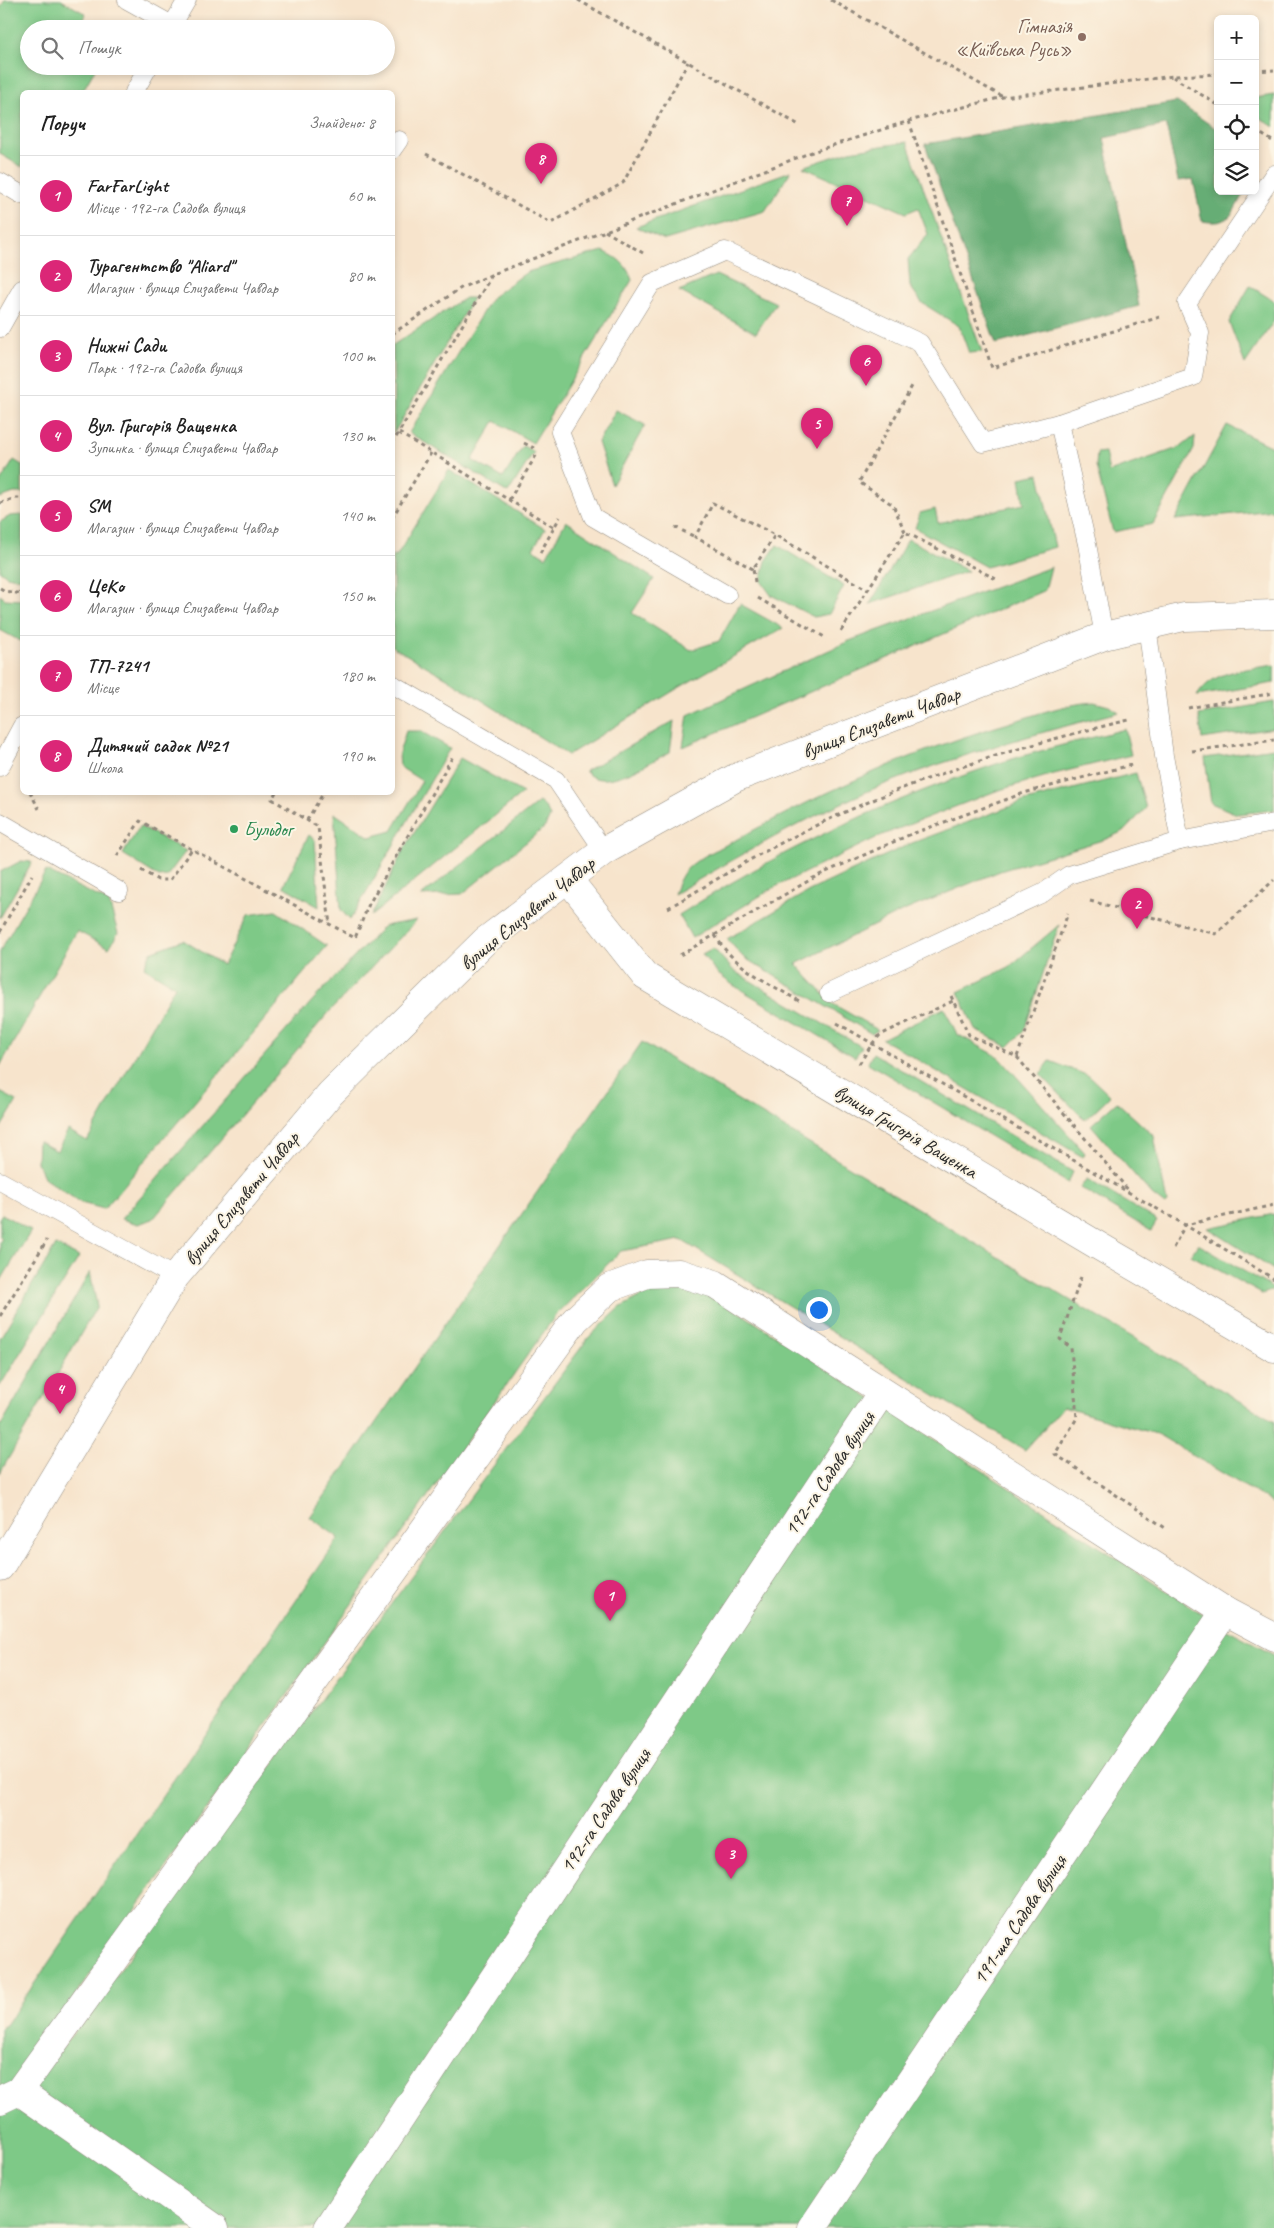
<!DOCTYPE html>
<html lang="uk">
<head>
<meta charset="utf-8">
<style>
	body { margin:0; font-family:Caveat,sans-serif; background:#f2f2f2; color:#222 }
	.controls { position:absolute; right:15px; top:15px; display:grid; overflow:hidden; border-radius:8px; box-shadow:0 2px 8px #0003 }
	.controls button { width:45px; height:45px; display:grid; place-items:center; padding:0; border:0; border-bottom:1px solid #e0e0e0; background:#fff; color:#222; font:25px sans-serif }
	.you { position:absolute; left:818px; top:1309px; width:18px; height:18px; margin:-12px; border:4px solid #fff; border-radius:50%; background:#1a73e8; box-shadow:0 0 0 8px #1a73e833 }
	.badge { display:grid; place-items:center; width:32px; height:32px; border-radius:50%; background:#db2777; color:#fff; font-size:16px; font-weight:700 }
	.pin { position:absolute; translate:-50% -41px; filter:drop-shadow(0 1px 2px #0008) }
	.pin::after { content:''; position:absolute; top:26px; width:18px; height:15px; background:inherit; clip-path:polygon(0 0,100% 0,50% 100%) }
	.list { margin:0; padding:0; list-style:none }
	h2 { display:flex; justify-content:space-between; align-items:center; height:65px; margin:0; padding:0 20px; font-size:21px }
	h2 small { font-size:16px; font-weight:400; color:#767676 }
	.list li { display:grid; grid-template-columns:32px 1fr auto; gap:15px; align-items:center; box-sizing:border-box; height:80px; padding:0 20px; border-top:1px solid #e0e0e0 }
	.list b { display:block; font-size:19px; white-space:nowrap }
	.list p { margin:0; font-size:16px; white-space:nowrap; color:#767676 }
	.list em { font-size:16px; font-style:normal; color:#767676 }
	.icon { flex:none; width:28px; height:28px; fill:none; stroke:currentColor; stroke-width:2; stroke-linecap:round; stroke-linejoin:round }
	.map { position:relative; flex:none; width:1274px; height:2228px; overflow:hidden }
	.search { position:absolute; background:#fff; box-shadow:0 2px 8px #0003; left:20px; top:20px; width:375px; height:55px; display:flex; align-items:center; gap:12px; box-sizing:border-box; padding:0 18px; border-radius:28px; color:#767676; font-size:19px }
	.panel { position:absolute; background:#fff; box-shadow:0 2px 8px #0003; left:20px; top:90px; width:375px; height:705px; border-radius:8px }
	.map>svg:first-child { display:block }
</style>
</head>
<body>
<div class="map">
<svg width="1274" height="2228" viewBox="0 0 1274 2228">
	<rect width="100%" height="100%" fill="#fcf5e5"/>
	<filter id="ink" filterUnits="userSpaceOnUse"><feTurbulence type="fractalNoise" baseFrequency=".02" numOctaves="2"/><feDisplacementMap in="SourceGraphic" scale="10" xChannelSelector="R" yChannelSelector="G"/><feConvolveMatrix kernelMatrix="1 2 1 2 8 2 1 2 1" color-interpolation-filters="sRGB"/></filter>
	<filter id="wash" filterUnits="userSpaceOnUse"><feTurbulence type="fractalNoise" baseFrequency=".0096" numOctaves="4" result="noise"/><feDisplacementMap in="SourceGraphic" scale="20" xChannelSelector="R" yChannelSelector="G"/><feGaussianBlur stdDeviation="1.12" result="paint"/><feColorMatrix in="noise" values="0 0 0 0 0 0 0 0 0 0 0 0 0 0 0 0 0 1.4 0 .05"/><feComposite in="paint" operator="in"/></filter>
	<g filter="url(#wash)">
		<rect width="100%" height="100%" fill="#f7e4cc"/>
		<g fill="#7ec987" stroke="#547a59">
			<polygon points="5,0 61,0 86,14 80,23 90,29 29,29 29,66 97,66 82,92 22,92 22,167 0,154 0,8"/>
			<polygon points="1274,95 1274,127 1255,114 1255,98"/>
			<polygon points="907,142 982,352 969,353 959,326 922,303 910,286 908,259 928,234 918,208 906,213 803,167 850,151"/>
			<polygon points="791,171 765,211 665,240 636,227"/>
			<path d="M603,251c15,7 23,12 29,29l-99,163 -38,-22 -23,39 31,18 20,-32 11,6 -26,41 -99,-60 83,-136 35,-25z"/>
			<polygon points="716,275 776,303 756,333 679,291"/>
			<polygon points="1250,286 1274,301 1274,321 1245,364 1229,322"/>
			<polygon points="465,298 473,298 394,433 393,345"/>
			<polygon points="616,410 645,425 612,485 598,442"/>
			<polygon points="1227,425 1274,448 1274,510 1175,520"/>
			<polygon points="1195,436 1194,449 1153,524 1113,532 1096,466 1097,453 1105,452 1109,472 1181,447"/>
			<polygon points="14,460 22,465 22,493 14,493 0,498 0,482"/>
			<polygon points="449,470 545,529 533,549 546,557 566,521 654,579 632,613 691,650 719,641 740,604 783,628 675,690 568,755 447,678 393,647 393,555 396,557"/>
			<polygon points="1039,474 1055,547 986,567 915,528 920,513 935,509 938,523 1024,504 1020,478"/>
			<polygon points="22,515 22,579 7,576 0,571 0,522 10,516"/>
			<polygon points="908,539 968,571 870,604"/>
			<polygon points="777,545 844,586 829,614 814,617 771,595 761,581 766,561"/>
			<polygon points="1051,567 1045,590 683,747 688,715 849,641"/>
			<polygon points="0,595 5,599 22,600 22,642 0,630"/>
			<path d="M1274,665v18l-77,13c17,-27 48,-26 77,-31z"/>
			<path d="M1094,702l15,4 10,6c-81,21 -161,43 -239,74 -72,30 -139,69 -206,108 3,-8 6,-17 12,-24 13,-14 38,-23 55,-33 86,-47 175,-87 268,-114 28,-9 56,-19 85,-21z"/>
			<polygon points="1274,702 1274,728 1202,739 1199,715"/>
			<path d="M674,721l-4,31c-21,10 -67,42 -85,19z"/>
			<path d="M1125,729l6,26 -77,19 -58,17 -114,44 -109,53 -81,50 -13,-23c94,-61 194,-108 300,-145 47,-17 97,-28 146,-41z"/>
			<polygon points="406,731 420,731 450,748 350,920 341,910 334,813 370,837 392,831 422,781 400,767 399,753"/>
			<polygon points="1274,748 1274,810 1237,814 1211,803 1205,758"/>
			<polygon points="460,758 523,793 371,916 403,851"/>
			<polygon points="1136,773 1146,808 1124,831 1106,839 1000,871 901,912 796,964 833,1004 878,1030 872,1034 743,957 727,939 809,891 912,843 1022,802"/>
			<polygon points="539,802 545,807 550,816 545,827 462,894 421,896"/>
			<polygon points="140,826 186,851 167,876 159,877 123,854"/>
			<polygon points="309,835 315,840 319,907 283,886"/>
			<polygon points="21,861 32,862 0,918 0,872"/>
			<polygon points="46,871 109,902 118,933 109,948 77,931 0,1066 0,951"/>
			<polygon points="276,911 327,946 104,1209 81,1203 45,1179 37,1162 38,1141 57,1151 68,1130 87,1141 175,986 144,967 151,952 183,940 223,965 248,915"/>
			<polygon points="417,920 330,1011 153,1219 138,1224 121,1219 313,1000 384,926"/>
			<polygon points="1059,925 1024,1031 1008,1047 975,1029 958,992 1009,967"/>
			<polygon points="713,948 734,971 862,1047 855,1057 733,985 718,974 702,954"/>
			<polygon points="944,1008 957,1034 999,1057 1085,1153 1083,1157 882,1039"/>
			<polygon points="642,1042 1041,1283 1274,1421 1274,1504 1159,1435 1063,1407 1025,1450 681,1240 621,1251 555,1316 12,2085 0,2091 0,2028 6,2025 339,1538 310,1517"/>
			<polygon points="873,1053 1073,1172 1068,1183 868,1063"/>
			<polygon points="1050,1061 1089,1076 1110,1096 1085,1120 1040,1074"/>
			<polygon points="0,1092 17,1101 0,1129"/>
			<polygon points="1117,1102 1154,1136 1167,1203 1165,1205 1152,1195 1091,1125"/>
			<polygon points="1087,1179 1157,1221 1151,1231 1080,1188"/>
			<polygon points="2,1214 31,1231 0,1282 0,1242 2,1238 0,1237 0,1217"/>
			<polygon points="1274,1214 1274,1270 1208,1228"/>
			<polygon points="1198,1244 1274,1289 1274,1290 1262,1294 1191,1255"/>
			<polygon points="56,1245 79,1257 0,1386 0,1338"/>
			<polygon points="90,1272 97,1306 0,1473 0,1427"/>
			<polygon points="679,1287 716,1297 1227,1630 1274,1655 1274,2228 0,2228 0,2113 23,2101 589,1337 621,1307 653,1290"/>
		</g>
		<path fill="#66ad74" stroke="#486c50" d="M1177,102l41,28v61h27c-14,23 -13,35 -43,30l-9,-42 -15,2 -12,-56 -62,13 35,168 -143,38 -71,-200z"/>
	</g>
	<g filter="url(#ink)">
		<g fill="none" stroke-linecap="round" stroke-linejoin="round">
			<defs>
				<g id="service">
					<polyline points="127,0 172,25"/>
					<polyline points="170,29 187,0"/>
					<polyline points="134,92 149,66"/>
					<polyline points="392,150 399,140"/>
					<polyline points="0,182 22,195"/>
					<polyline points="0,328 22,289"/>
					<polyline points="1059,423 1193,377 1200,333 1187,303 1274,174"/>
					<polyline points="727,595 593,517 560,432 652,283 725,251 920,343 983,443 1059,423 1087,544 1104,636"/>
					<polyline points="392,684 556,780 604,851"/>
					<polyline points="0,767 22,726"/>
					<polyline points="0,822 119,891"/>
					<polyline points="1180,841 1274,823"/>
					<polyline points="829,993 1043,893 1069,875 1180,841 1164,756 1147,625"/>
					<polyline points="0,1181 175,1277"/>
				</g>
				<g id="minor">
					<polyline points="568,879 645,976 1097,1245 1274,1348"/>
					<polyline points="19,2091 215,2228"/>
					<polyline points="0,2100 19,2091 575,1320 609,1288 647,1274 679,1273 715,1284 1225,1611 1274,1637"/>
					<polyline points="328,2228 882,1392"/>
					<polyline points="812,2228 1225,1611"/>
				</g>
				<polyline id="tertiary" points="0,1567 175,1277 330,1094 485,941 604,851 735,778 1104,636 1184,617 1274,614"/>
			</defs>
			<use href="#service" stroke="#91887c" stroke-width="19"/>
			<use href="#minor" stroke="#91887c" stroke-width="29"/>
			<use href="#tertiary" stroke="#91887c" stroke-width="29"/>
			<g stroke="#91887c" stroke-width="3" stroke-dasharray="4 4" stroke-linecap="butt">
				<polyline points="578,0 799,125"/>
				<polyline points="831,0 1003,97"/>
				<polyline points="1255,71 1274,70"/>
				<polyline points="1173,77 1218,105"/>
				<polyline points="909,121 992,368 1160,317"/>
				<polyline points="1255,130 1274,142"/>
				<polyline points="426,154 551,223 623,183 688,62"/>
				<polyline points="605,231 643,253"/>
				<polyline points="392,334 461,288 493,274 812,152 909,121 1003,97 1173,76 1218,74"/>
				<polyline points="399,433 555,528"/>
				<polyline points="524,443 534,448"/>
				<polyline points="392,444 492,275"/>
				<polyline points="509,500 537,454"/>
				<polyline points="0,503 16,498 22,498"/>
				<polyline points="392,518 431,453"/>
				<polyline points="675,527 695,537"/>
				<polyline points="905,532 893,505 859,482 912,386"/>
				<polyline points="540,553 560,517"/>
				<polyline points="753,569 695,537 713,503 775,535"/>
				<polyline points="755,582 753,569 775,535 868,590"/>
				<polyline points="0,588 5,591 22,594"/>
				<polyline points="758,598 826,638"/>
				<polyline points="841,631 905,532 996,579"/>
				<polyline points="1188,708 1274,693"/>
				<polyline points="1192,751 1274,740"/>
				<polyline points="30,792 39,809"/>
				<polyline points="276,792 272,799 318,827 330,925"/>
				<polyline points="307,820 324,792"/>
				<polyline points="117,856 140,821 355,938 369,904 453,756"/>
				<polyline points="141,870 158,880 170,880 192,849"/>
				<polyline points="1090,901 1216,934 1274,880"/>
				<path d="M668,908c38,-22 76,-46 115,-66 109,-57 227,-94 346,-122"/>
				<polyline points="0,932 32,875"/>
				<path d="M715,935c18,32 54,48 84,66"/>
				<polyline points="680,955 817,876 909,835 1024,793 1135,764"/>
				<polyline points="951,996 969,1035 1017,1057 1068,913"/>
				<polyline points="837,1023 1185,1225 1274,1279"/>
				<polyline points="1017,1057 1129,1191"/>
				<polyline points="859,1064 872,1044 880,1035 953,1001"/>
				<polyline points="1173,1248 1185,1225 1274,1205"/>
				<polyline points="1081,1277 1060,1339 1071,1348 1077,1418 1055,1454 1167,1529"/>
				<polyline points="0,1316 47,1240"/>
			</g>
			<use href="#service" stroke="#fff" stroke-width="18"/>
			<use href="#minor" stroke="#fff" stroke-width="28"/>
			<use href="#tertiary" stroke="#fff" stroke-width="28"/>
		</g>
	</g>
	<circle fill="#8d6e63" stroke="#fcf5e5" stroke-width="2" cx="1082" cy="37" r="5"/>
	<circle fill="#2e9e5b" stroke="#fcf5e5" stroke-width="2" cx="234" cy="829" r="5"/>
	<g text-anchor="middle" stroke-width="4" stroke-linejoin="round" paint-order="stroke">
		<g font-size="20" fill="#785e54" stroke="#fcf5e5" text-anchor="end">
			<text x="1072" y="33">Гімназія<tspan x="1072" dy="23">«Київська Русь»</tspan></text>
		</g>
		<g font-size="20" fill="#2b2b2b" stroke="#fcf5e5">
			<text transform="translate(881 722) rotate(-21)" y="7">вулиця Єлизавети Чавдар</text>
			<text transform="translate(527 913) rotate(-39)" y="7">вулиця Єлизавети Чавдар</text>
			<text transform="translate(906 1131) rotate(31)" y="7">вулиця Григорія Ващенка</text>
			<text transform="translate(241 1198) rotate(-50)" y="7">вулиця Єлизавети Чавдар</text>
			<text transform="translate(829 1473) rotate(-56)" y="7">192-га Садова вулиця</text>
			<text transform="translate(605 1810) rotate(-56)" y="7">192-га Садова вулиця</text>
			<text transform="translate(1019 1919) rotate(-56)" y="7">191-ша Садова вулиця</text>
		</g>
		<g font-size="20" fill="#27864d" stroke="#fcf5e5" text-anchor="start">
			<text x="244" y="836">Бульдог</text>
		</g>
	</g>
</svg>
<div class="controls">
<button>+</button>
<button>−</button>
<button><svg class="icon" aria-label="locate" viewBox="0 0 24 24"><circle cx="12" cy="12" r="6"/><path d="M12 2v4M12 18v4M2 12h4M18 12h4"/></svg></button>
<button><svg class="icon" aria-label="layers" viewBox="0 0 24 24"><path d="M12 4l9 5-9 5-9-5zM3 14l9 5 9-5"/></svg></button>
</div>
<div class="you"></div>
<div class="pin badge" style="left:610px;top:1621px">1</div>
<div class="pin badge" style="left:1137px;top:929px">2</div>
<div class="pin badge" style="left:731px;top:1879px">3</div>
<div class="pin badge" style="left:60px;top:1414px">4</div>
<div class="pin badge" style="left:817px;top:449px">5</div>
<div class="pin badge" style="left:866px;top:386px">6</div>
<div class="pin badge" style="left:847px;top:226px">7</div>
<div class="pin badge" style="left:541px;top:184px">8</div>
<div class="search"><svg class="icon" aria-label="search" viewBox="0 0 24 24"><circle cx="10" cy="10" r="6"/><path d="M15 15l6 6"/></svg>Пошук</div>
<section class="panel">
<h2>Поруч<small>Знайдено: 8</small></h2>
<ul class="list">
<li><span class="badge">1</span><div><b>FarFarLight</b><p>Місце · 192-га Садова вулиця</p></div><em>60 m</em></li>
<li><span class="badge">2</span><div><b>Турагентство &quot;Aliard&quot;</b><p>Магазин · вулиця Єлизавети Чавдар</p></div><em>80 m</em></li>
<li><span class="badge">3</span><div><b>Нижні Сади</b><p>Парк · 192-га Садова вулиця</p></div><em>100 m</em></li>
<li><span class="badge">4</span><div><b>Вул. Григорія Ващенка</b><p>Зупинка · вулиця Єлизавети Чавдар</p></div><em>130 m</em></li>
<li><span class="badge">5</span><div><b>SM</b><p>Магазин · вулиця Єлизавети Чавдар</p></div><em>140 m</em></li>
<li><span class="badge">6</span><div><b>ЦеКо</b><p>Магазин · вулиця Єлизавети Чавдар</p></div><em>150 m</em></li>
<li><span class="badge">7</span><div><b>ТП-7241</b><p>Місце</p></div><em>180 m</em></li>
<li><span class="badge">8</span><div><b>Дитячий садок №21</b><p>Школа</p></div><em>190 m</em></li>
</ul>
</section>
</div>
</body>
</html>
